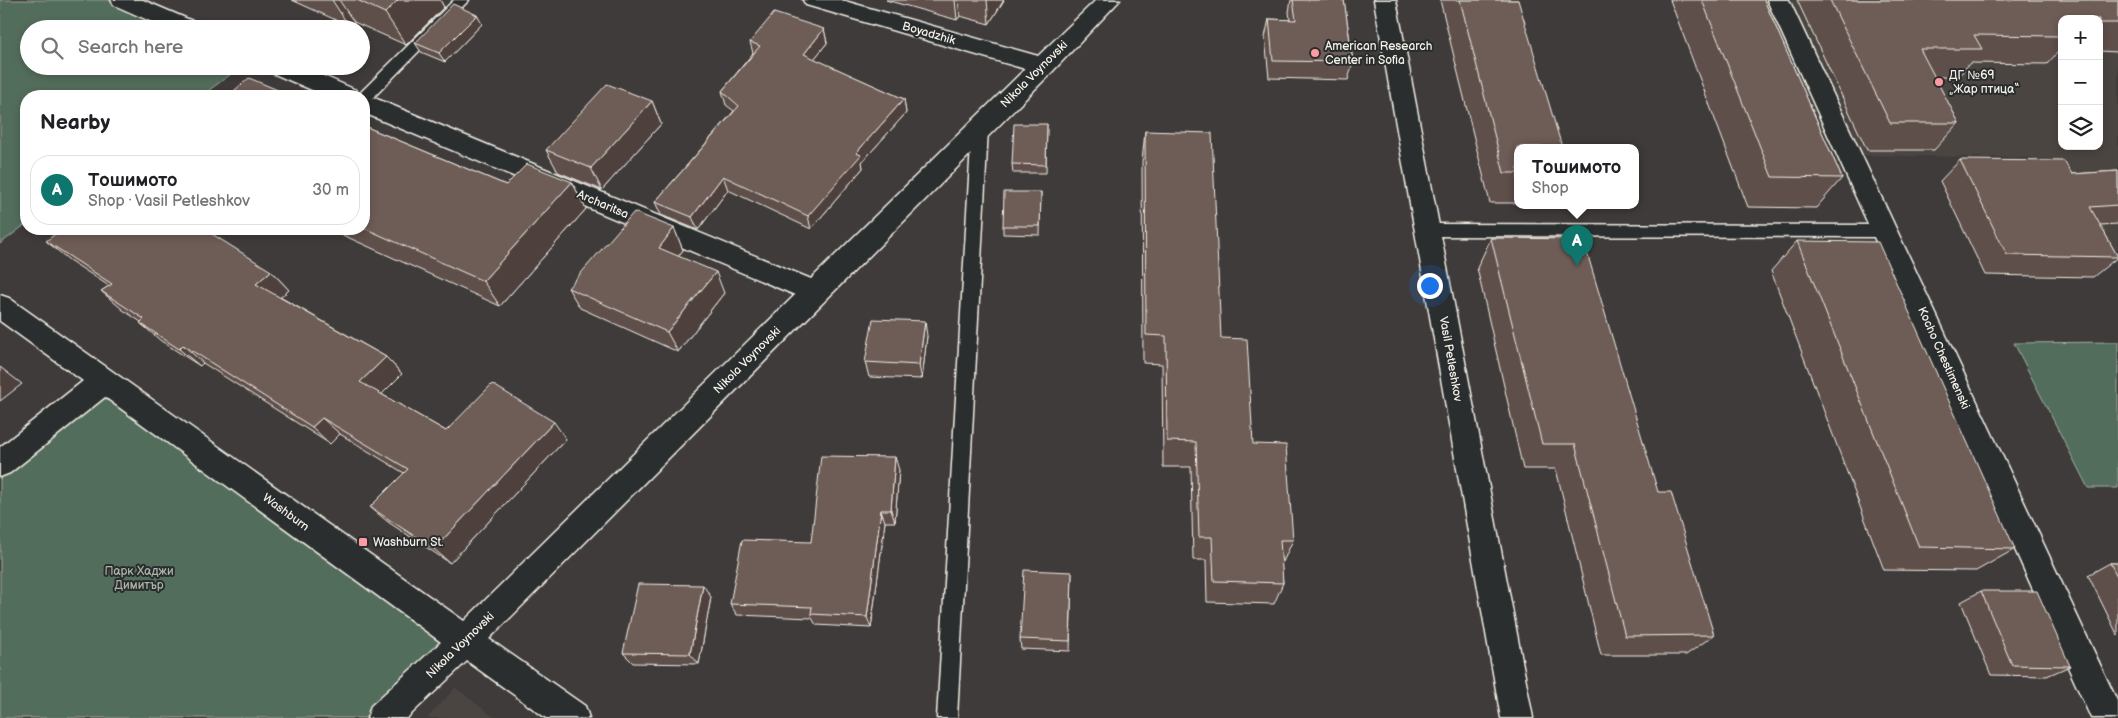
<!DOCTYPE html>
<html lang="en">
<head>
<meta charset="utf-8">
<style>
	body { margin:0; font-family:"Balsamiq Sans",sans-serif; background:#f2f2f2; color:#202124 }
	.controls { position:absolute; right:15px; top:15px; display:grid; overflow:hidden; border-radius:10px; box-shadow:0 2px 8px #0003 }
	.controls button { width:45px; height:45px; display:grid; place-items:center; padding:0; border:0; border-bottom:1px solid #e0e0e0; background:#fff; color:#202124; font:25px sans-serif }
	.you { position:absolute; left:1429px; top:285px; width:18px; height:18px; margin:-12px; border:4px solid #fff; border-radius:50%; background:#1a73e8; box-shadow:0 0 0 8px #1a73e833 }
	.badge { display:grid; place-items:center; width:32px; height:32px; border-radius:50%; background:#0f766e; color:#fff; font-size:16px; font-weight:700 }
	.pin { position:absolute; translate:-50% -41px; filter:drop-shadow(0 1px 2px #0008) }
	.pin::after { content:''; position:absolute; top:26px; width:18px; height:15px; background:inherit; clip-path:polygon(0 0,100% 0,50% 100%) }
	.popup { position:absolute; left:1514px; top:144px; width:125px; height:65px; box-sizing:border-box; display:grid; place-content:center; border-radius:10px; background:#fff; filter:drop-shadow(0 1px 4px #0005); font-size:16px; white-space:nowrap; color:#757577 }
	.popup b { font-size:19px; color:#202124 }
	.popup::after { content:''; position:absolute; left:50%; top:100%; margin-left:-10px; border:10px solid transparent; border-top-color:#fff }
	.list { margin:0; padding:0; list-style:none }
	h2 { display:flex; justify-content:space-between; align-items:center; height:65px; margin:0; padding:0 20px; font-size:21px }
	h2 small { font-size:16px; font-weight:400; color:#757577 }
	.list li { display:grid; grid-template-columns:32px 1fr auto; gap:15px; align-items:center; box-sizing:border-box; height:70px; margin:0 10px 10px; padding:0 10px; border:1px solid #e0e0e0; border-radius:20px }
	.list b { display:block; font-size:19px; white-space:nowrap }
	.list p { margin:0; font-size:16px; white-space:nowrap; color:#757577 }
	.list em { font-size:16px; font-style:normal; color:#757577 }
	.icon { flex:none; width:28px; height:28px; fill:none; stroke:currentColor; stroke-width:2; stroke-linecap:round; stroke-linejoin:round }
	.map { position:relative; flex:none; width:2118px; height:718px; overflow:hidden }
	.search { position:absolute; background:#fff; box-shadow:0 2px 8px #0003; left:20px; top:20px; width:350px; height:55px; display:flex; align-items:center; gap:12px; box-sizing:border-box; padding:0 18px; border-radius:28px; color:#757577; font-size:19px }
	.panel { position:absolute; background:#fff; box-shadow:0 2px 8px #0003; left:20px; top:90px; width:350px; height:145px; border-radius:20px }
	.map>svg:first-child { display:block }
</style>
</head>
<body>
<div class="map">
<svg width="2118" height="718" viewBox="0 0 2118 718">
	<rect width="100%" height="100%" fill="#3e3b3a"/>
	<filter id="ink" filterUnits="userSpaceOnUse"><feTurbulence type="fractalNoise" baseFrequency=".02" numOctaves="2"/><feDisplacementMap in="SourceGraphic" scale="10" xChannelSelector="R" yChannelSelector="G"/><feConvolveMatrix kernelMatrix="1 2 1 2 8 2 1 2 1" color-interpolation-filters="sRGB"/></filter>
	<g filter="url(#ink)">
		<g fill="#4c4543" fill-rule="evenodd">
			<path d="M1778,0h340v249l-32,1 -53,-92 -182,-3zM2062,19h37v127h-37z"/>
			<polygon points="456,687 456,688 495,718 427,718"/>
		</g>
		<g fill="#536d5c" stroke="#a4afa2">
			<polygon points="0,0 122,0 189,29 29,29 29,66 242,66 201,96 26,96 26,224 0,244"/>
			<polygon points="2118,342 2118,488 2088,488 2014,343"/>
			<polygon points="104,381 465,641 383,718 0,718 0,463"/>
		</g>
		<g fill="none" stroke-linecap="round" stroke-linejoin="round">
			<defs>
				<g id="service">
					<polygon points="454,0 469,0 369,102 364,103 364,96 357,96 359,94"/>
					<polygon points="980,122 985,124 988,128 957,718 937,718 972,128 975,124"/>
					<polygon points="1427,224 1886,225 1892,226 1894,231 1892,236 1886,237 1427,236 1421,235 1419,230 1421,225"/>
				</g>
				<g id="minor">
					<polygon points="111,0 143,0 197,23 200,29 168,29 114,5"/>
					<polygon points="803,0 841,0 1038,56 1096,0 1120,0 1052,72 489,639 585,706 589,718 546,718 467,661 407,718 367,718 371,706 441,642 105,397 10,473 0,477 0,447 83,381 0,321 0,295 9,298 464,621 795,295 364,113 364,96 326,96 270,72 267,66 301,66 356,90 360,96 372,97 811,279 1025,69 806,5"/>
					<polygon points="1374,0 1396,0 1533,718 1501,718"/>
					<polygon points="1767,0 1789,0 2118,703 2118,718 2091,718"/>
				</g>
			</defs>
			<use href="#service" stroke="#f4f1e8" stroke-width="3"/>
			<use href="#minor" stroke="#f4f1e8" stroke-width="3"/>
			<use href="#service" fill="#2a2d2e" fill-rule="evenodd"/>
			<use href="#minor" fill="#2a2d2e" fill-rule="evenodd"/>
		</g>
		<g fill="#5f4f4b" stroke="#f4f1e8">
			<polygon points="292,0 440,0 444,7 406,45 354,22 349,26"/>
			<polygon points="886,0 1004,0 989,24 960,16 957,20"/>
			<polygon points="1291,0 1344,0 1353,62 1348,80 1269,78 1265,37 1269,19 1290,20 1289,12"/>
			<polygon points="1440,0 1518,0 1518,203 1490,203"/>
			<polygon points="1670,0 1764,0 1842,178 1816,208 1748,207"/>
			<polygon points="1797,0 2118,0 2118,52 2099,51 2099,19 2062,19 2062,51 2059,51 2047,64 1970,63 1958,77 1934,77 1959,123 1934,150 1867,150"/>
			<polygon points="482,24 445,62 421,52 415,43"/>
			<polygon points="824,29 827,43 814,59 904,99 906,113 862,162 863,168 811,229 728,190 698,230 661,215 655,202 734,111 726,105 722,91 753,53 750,42"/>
			<polygon points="652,101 661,124 602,190 558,172 546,150"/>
			<polygon points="1047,124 1046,173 1013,173 1012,164"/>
			<polygon points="364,126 506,185 572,182 586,209 500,306 336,232 333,229 364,229"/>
			<polygon points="1145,131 1221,338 1253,444 1293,540 1283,562 1281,562 1283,583 1274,604 1207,602 1206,560 1193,560 1191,467 1163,467 1162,364 1143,363 1142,162"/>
			<polygon points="1960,160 2072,174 2118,171 2118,224 2100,225 2118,257 2093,277 1985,275 1940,181"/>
			<polygon points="1041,192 1040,235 1003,234 1003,226"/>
			<polygon points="674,228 683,250 678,256 724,293 678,352 580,308 568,288"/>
			<polygon points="1491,238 1658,492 1714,635 1686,655 1601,655 1556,469 1523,469 1477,268"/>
			<polygon points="46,241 271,271 289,290 280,297 386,357 402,374 381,394 446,431 566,439 450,563 388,522 370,507 404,473 340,434 330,444 203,363 200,366 161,341 140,323 141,322 123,310 101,291 109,286 69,260"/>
			<polygon points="1797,241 2015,549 1976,571 1884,570 1771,271"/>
			<polygon points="927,336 922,379 869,377 865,362"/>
			<polygon points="899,470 895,522 885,522 871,628 816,625 812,618 737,615 730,604 811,542"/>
			<polygon points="2110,563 2118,563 2118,636 2088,575"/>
			<polygon points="1072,572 1070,651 1021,649 1020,639"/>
			<polygon points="1981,591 2070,666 2047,676 1991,675 1961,602"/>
			<polygon points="711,597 699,664 633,663 623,653"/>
		</g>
		<g fill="#4d403d" stroke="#f4f1e8">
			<polygon points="332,0 339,0 354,22 349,26"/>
			<polygon points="398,0 440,0 444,7 406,45 385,13"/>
			<polygon points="955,0 958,0 960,16 957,20"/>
			<polygon points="987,0 1004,0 989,24"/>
			<polygon points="477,15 482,24 445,62 439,53"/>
			<polygon points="824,29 827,43 807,68 804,54"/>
			<polygon points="904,99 906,113 862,162 863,168 811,229 808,216 856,153"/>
			<polygon points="652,101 661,124 602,190 591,168"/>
			<polygon points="723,176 728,190 698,230 692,217"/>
			<polygon points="572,182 586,209 500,306 483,281"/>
			<polygon points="674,228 683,250 669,269 659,248"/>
			<polygon points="271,271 289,290 275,302 256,284"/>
			<polygon points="716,272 724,293 678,352 667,332"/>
			<polygon points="925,321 927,336 922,379 919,365"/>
			<polygon points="183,345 203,363 200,366 179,349"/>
			<polygon points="386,357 402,374 377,399 360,382"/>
			<polygon points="0,367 22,384 0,401"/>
			<polygon points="322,418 340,434 330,444 312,427"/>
			<polygon points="554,422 566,439 450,563 434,549"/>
			<polygon points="895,457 899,470 895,522 891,510"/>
			<polygon points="881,510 885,522 871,628 867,617"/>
			<polygon points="703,585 711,597 699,664 690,654"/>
		</g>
		<g fill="#6e5c57" stroke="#f4f1e8">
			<polygon points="357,0 398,0 385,13"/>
			<polygon points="1293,0 1344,0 1353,62 1273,61 1269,19 1296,20"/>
			<polygon points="1460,0 1518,0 1562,147 1518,147 1518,173 1504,173"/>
			<polygon points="1702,0 1764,0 1842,178 1772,177"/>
			<polygon points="1830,0 2118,0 2118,23 2099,23 2099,19 2062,19 2062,36 1974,35 1982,49 1920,49 1959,123 1890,123"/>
			<polygon points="453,4 477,15 439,53 415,43"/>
			<polygon points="774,13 824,29 804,54 904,99 856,153 861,155 808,216 723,176 692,217 655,202 739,106 722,91 760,46 750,42"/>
			<polygon points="249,78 292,96 228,96"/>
			<polygon points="607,84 652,101 591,168 546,150"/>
			<polygon points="1014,124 1047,124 1046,165 1012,164"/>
			<polygon points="364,126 506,185 527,164 572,182 483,281 364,228"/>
			<polygon points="1145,131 1212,133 1221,338 1247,339 1253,444 1286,445 1293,540 1280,540 1283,583 1214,581 1212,537 1199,537 1196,442 1167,441 1166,336 1146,335"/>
			<polygon points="1960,160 2064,161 2072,174 2118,171 2118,205 2090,207 2118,257 2007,255"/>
			<polygon points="1004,192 1041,192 1040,226 1003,226"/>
			<polygon points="634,212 674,228 659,248 716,272 667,332 568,288"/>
			<polygon points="62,229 204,229 271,271 256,284 386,357 360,382 446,431 492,384 554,422 434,549 370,507 408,469 322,418 312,427 183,345 179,349 140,323 144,319 101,291 112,284 46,241"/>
			<polygon points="1491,238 1583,239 1658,492 1671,492 1714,635 1625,636 1575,444 1542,444"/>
			<polygon points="1797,241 1878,242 2015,549 1919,547"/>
			<polygon points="873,319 925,321 919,365 865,362"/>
			<polygon points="821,456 895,457 891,510 881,510 867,617 811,614 812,607 730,604 742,540 811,542"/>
			<polygon points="2110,563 2118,563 2118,578"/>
			<polygon points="1024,570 1072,572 1070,641 1020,639"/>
			<polygon points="638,584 703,585 690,654 623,653"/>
			<polygon points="1981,591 2037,591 2070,666 2012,665"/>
		</g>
	</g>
	<g fill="#ff9aa2" stroke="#2a2d2e" stroke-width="2">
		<circle cx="1315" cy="53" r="5"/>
		<circle cx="1939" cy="82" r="5"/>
		<rect x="358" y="537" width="10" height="10" rx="2.5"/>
	</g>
	<g text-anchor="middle" stroke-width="4" stroke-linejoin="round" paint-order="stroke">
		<g font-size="12" fill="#f4f1e8" stroke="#2a2d2e">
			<text transform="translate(929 33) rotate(16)" y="4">Boyadzhik</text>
			<text transform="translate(1034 74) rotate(-45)" y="4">Nikola Voynovski</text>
			<text transform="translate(603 204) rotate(23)" y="4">Archaritsa</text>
			<text transform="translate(1944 358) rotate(66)" y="4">Kocho Chestimenski</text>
			<text transform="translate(1451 359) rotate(80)" y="4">Vasil Petleshkov</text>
			<text transform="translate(747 360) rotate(-45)" y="4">Nikola Voynovski</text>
			<text transform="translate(286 512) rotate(36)" y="4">Washburn</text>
			<text transform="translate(460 645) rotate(-44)" y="4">Nikola Voynovski</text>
		</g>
		<g font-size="12" fill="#f4f1e8" stroke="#2a2d2e" text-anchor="start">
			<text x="1325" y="50">American Research<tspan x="1325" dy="14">Center in Sofia</tspan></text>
			<text x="1949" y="79">ДГ №69<tspan x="1949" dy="14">„Жар птица“</tspan></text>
			<text x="373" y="546">Washburn St.</text>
		</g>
		<g font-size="12" fill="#acb6a9" stroke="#2a2d2e">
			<text x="139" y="575">Парк Хаджи<tspan x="139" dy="14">Димитър</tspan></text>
		</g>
	</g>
</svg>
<div class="controls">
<button>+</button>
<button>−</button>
<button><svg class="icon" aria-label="layers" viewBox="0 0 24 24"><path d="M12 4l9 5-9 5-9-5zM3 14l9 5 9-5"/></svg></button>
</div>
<div class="you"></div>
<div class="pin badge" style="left:1577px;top:266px">A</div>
<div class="popup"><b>Тошимото</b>Shop</div>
<div class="search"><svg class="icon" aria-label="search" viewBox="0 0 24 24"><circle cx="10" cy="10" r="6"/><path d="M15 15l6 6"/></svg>Search here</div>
<section class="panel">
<h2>Nearby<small></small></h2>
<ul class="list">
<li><span class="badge">A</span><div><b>Тошимото</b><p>Shop · Vasil Petleshkov</p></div><em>30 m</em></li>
</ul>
</section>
</div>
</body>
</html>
